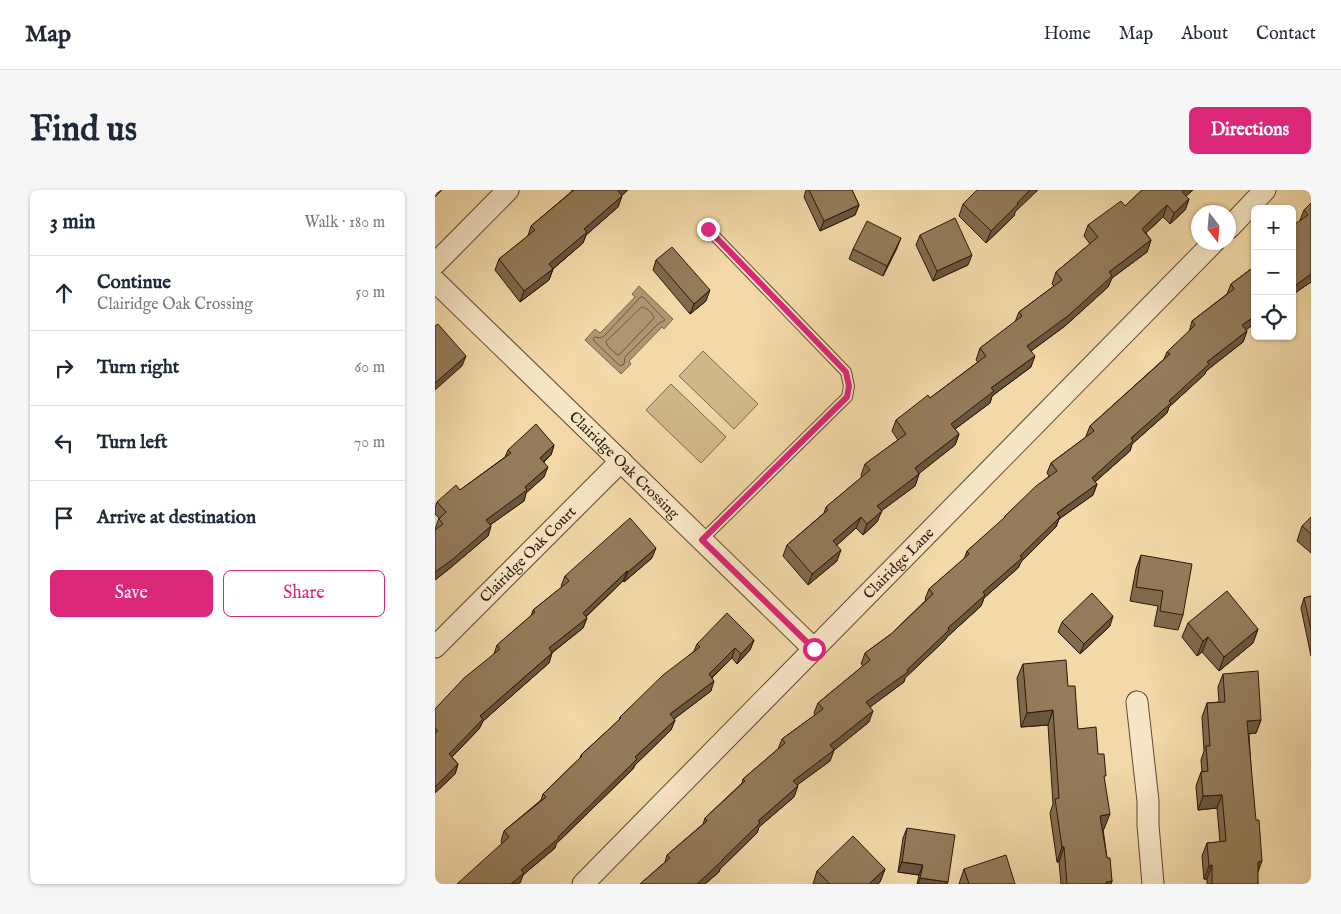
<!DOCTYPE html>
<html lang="en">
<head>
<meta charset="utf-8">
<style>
	body { margin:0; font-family:"IM FELL English",serif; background:#f6f6f7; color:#1f2937 }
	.controls { position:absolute; right:15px; top:15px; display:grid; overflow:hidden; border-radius:8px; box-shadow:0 1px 4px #0004 }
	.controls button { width:45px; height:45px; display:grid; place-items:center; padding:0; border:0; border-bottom:1px solid #e0e1e3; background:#fff; color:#1f2937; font:25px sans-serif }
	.compass { position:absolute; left:756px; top:15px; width:45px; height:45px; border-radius:50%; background:#fff; box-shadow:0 1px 4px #0004; rotate:164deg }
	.stop { position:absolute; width:15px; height:15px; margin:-11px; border:4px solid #db2777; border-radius:50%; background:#fff }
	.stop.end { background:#db2777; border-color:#fff; box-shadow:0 1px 5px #0008 }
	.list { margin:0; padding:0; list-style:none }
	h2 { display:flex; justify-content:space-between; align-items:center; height:65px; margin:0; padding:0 20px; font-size:21px }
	h2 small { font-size:16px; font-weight:400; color:#747a83 }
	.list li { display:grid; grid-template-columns:32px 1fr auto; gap:15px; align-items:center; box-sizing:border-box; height:75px; padding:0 20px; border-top:1px solid #e0e1e3 }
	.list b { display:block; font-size:19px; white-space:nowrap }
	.list p { margin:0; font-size:16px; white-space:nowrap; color:#747a83 }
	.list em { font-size:16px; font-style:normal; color:#747a83 }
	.actions { display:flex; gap:10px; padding:15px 20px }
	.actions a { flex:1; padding:11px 0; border:1px solid #db2777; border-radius:8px; text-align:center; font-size:18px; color:#db2777 }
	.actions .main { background:#db2777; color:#fff }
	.icon { flex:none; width:28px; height:28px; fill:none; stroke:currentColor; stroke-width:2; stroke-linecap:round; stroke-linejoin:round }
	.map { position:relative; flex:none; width:876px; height:694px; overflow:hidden; border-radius:8px }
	header { display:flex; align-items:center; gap:30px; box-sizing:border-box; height:70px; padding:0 25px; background:#fff; border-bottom:1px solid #e0e1e3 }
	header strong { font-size:24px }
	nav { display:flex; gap:28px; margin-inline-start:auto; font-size:18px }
	.intro { display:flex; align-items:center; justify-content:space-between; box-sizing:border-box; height:120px; padding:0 30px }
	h1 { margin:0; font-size:35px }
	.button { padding:12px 22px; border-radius:8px; background:#db2777; color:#fff; font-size:18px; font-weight:700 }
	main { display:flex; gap:30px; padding:0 30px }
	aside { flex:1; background:#fff; border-radius:8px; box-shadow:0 1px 4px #0004 }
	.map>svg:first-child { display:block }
</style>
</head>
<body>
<header>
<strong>Map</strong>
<nav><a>Home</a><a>Map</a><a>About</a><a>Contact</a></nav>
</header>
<div class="intro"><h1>Find us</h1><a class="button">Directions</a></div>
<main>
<aside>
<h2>3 min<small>Walk · 180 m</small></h2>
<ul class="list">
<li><svg class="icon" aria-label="ahead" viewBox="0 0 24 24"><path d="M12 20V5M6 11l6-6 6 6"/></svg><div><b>Continue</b><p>Clairidge Oak Crossing</p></div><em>50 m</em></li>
<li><svg class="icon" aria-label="right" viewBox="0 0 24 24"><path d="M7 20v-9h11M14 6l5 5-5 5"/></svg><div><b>Turn right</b></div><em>60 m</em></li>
<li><svg class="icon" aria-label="left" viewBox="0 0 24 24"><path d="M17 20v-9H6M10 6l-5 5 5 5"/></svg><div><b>Turn left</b></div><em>70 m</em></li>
<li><svg class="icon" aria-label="arrive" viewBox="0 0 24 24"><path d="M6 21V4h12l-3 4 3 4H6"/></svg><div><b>Arrive at destination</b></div></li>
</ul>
<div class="actions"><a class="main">Save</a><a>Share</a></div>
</aside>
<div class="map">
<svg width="876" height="694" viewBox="0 0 876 694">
	<rect width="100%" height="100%" fill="#f3d9a8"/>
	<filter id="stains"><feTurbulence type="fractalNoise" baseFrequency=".004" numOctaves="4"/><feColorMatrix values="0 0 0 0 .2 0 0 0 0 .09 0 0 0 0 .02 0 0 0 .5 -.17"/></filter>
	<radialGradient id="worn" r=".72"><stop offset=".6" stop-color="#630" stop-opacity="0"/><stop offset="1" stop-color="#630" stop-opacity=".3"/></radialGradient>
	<g fill="#d1b88c" stroke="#7f6749">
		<polygon points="268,161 323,214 299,239 244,186"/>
		<polygon points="236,194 291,247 266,273 211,220"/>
	</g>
	<polygon fill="#b09771" stroke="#7c6346" points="204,96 238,129 229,139 227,137 194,171 196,174 186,184 150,150 160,139 165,143 200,107 197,104"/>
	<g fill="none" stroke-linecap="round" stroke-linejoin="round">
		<g stroke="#6e563c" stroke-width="1">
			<polygon points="206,107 208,107 230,130 223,134 190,167 189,174 185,176 159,151 158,149 160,147 165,148 169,146"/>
			<path d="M207,117c4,0 12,7 12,11l-34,36 -3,1 -10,-10 -1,-3z"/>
		</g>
		<defs>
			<polyline id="lane" points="267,350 412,207 414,196 411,182 273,39"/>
			<g id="street">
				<polyline points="794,38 830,0"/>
				<polyline points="0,74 73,0"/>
				<path id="s1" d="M0,91l379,368"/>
				<path id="s2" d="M0,457l186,-186"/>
				<polyline points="702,512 713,611 713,635 718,694"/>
				<path id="s3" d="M148,694l631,-642"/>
			</g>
		</defs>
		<use href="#lane" stroke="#5e472e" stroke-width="12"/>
		<use href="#street" stroke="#5e472e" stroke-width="23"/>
		<use href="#lane" stroke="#f7e6c6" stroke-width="10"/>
		<use href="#street" stroke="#f7e6c6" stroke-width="21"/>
	</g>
	<g fill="#7f6a4d" stroke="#2d1606">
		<polygon points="137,0 193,0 187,5 183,17 151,45 148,53 118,79 114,90 85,112 60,80 64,69 93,46 96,36 136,2"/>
		<polygon points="371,0 417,0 424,15 420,25 385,41 369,7"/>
		<polygon points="707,0 758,0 751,6 754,9 750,20 735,34 728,27 711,43 716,50 712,62 677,88 673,97 630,136 596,161 596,177 557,206 555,213 520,239 524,244 520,255 484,283 484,284 480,296 446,321 442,332 428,345 421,338 402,355 402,371 373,395 348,366 352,355 389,323 391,317 427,287 426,285 430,274 463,250 457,241 461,230 495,208 543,172 541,170 545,158 580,132 584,122 619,96 617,94 621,82 655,54 649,46 653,35 690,16"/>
		<polygon points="876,13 876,92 857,105 865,30 869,20"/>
		<polygon points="528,14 580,22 579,26 551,53 524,26"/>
		<polygon points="485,45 533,75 498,91 481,55"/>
		<polygon points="462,58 448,86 414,69 418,59"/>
		<polygon points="221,70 271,111 255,124 218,80"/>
		<polygon points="820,76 820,133 811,140 812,141 808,152 771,181 770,184 734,217 732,223 697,254 695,261 660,292 662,294 658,305 624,329 621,337 586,372 583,378 549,408 546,416 512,447 510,450 470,488 469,492 435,517 434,532 399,560 395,571 362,595 359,607 324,637 322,643 285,679 284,682 270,694 205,694 230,672 232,665 268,634 270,628 307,593 308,589 343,559 347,549 380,525 379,523 383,513 428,476 426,474 430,463 456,444 491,410 490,409 494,399 529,369 532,361 569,329 570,326 614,286 612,283 616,273 651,247 651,246 655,236 729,169 732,162 754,142 757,131 792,104 796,94"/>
		<polygon points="119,255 116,265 109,272 109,287 91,303 89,311 55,335 56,336 53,346 14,379 0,390 0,340 1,340 0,339 4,328 0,324 0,318 2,312 25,300 70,267 73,260"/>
		<polygon points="876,327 876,363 862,351 867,336"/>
		<polygon points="706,365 748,425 743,440 719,436 723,416 695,411 701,379"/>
		<polygon points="217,368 189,392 188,391 151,427 152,428 148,438 117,463 114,473 48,531 44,539 17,567 23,574 20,584 0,603 0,519 59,464 62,455 96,426 98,420 127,397 126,396 130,386"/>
		<polygon points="876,406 876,466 866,418 869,408"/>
		<polygon points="627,432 675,436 645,464 623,442"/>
		<polygon points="753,433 823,439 818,453 784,481 767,462 762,466 747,447"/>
		<polygon points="319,450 315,460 302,474 297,468 277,488 276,501 239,529 240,530 236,540 200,575 198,579 121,654 120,658 88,685 85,693 66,651 69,641 106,610 108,604 145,568 146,565 184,530 185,527 259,461 262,454"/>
		<polygon points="588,474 633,496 643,539 663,564 669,590 669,639 668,639 672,668 677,691 676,694 626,694 624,672 622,672 615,623 618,614 613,535 586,537 582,488"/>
		<polygon points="788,484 826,530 821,543 814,544 823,694 772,694 772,689 769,689 767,666 772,653 785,652 782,618 763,620 761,596 766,582 767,582 766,570 769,561 767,527 772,513 784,512 783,497"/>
		<polygon points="472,638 512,694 482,694 484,685 463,682 468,648"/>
		<polygon points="450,679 445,692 443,694 378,694 382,681"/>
		<polygon points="529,679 580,694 524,694"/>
	</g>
	<g fill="#68563f" stroke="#2d1606">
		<polygon points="0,0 7,0 0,7"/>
		<polygon points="184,0 193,0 179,12 183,1"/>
		<polygon points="595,0 603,0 580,22 579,26 551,53 556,41 582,13"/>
		<polygon points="749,0 758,0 743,13 747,2"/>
		<polygon points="187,6 183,17 151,45 148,53 112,84 118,79 114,90 85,112 89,101 114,74 149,39"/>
		<polygon points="754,9 750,20 735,34 739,23"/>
		<polygon points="424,15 420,25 385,41 389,31"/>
		<polygon points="732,15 728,27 703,50 707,39"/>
		<polygon points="466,48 462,58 448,86 452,76"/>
		<polygon points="716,50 712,62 677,88 673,97 630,136 588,167 592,156 674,82"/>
		<polygon points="537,65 533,75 498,91 502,81"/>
		<polygon points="876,84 876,92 857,105 857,98"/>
		<polygon points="275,100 271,111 255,124 259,114"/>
		<polygon points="820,126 820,133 803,146 807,135"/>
		<polygon points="812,141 808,152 771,181 770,184 734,217 732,223 697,254 695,261 653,298 657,288 772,172"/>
		<polygon points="31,166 27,176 0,200 0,193"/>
		<polygon points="600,166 596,177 557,206 555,213 512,245 516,234 556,198"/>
		<polygon points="524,244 520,255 476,290 480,278"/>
		<polygon points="119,255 116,265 101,278 105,268"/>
		<polygon points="113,277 109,287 91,303 89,311 48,340 51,330"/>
		<polygon points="484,284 480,296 438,327 442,316"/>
		<polygon points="662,294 658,305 624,329 621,337 586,372 583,378 549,408 546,416 512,447 510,450 470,488 469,492 427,523 431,512 472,480 548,402 585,366 622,323"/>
		<polygon points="447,321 442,332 428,345 432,334"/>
		<polygon points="426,327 421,338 394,362 398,351"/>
		<polygon points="56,336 53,346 14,379 0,390 0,382"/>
		<polygon points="221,358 217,368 189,392 193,382"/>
		<polygon points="406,360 402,371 373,395 377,384"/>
		<polygon points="192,381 188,391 144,433 148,423"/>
		<polygon points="678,426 675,436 645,464 649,454"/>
		<polygon points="152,428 148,438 110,468 114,458"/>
		<polygon points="823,439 818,453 784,481 789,467"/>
		<polygon points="773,447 767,462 762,466 768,451"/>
		<polygon points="319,450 315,460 302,474 306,464"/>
		<polygon points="300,458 297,468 270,494 274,484"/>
		<polygon points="117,463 114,473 48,531 44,539 10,574 14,564 45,526"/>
		<polygon points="279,491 276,501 231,535 235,524"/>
		<polygon points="618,520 613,535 586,537 592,523"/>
		<polygon points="438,521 434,532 392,566 395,555"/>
		<polygon points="240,530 236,540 200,575 198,579 121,654 120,658 88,685 85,693 76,694 86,680 123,647 200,567"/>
		<polygon points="826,530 821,543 807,544 812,531"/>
		<polygon points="399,560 395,571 354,601 358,591"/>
		<polygon points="23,574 20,584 0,603 0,597"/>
		<polygon points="363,596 359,607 324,637 322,643 285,679 284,682 270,694 262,694 287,670 323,631"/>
		<polygon points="787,605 782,618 763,620 768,606"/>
		<polygon points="675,624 669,639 660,640 665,626"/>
		<polygon points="627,657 629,657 624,672 622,672"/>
		<polygon points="827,671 822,685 823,672"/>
		<polygon points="467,672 488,675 484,685 463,682"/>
		<polygon points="777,675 772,689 769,689 774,676"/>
		<polygon points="450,679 445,692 443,694 434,694"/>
		<polygon points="485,688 513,692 512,694 483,694"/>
		<polygon points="677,691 676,694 670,694 671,692"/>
	</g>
	<g fill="#947b5a" stroke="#2d1606">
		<polygon points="139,0 184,0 183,1 187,6 149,39 152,42 114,74 118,79 89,101 64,69 100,40 96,36"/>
		<polygon points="374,0 417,0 424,15 389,31"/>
		<polygon points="542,0 595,0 582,13 583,14 556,41 528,14"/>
		<polygon points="707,0 749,0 747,2 754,9 739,23 732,15 707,39 716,50 674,82 677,86 634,125 592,156 600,166 556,198 559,201 516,234 524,244 480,278 484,284 442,316 447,321 432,334 426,327 398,351 406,360 377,384 352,355 393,320 391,317 435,280 430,274 471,244 461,230 493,205 495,208 551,166 545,158 587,126 584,122 627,90 621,82 663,47 653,35 686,11 690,16"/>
		<polygon points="876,13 876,84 857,98 857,36 873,25 869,20"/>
		<polygon points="520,28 537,65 502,81 485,45"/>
		<polygon points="432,31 466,48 452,76 418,59"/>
		<polygon points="237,57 275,100 259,114 221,70"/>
		<polygon points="820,76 820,126 807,135 812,141 772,172 774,174 734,211 736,213 696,248 698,251 657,288 662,294 622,323 625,327 585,366 587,368 548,402 550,405 513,438 514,440 472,480 473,482 431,512 438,521 395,555 399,560 358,591 363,596 323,631 325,633 287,670 287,671 262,694 205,694 235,668 232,665 272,631 270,628 310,591 308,589 350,553 347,549 388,519 383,513 435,470 430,463 456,444 498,404 494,399 534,364 532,361 570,327 570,326 601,296 622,281 616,273 659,241 655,236 735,164 732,162 760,135 757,131 799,99 796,94"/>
		<polygon points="3,134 31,166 0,193 0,136"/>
		<polygon points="101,234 119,255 105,268 113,277 90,297 92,300 51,330 56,336 18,369 0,382 0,340 8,334 4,329 11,322 2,312 21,295 25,300 76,263 73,260"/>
		<polygon points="876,327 876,344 867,336"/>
		<polygon points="195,328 221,358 193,382 192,381 148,423 152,428 114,458 117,463 45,526 48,529 14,564 23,574 0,597 0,543 3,541 0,538 0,519 29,488 65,459 62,455 100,422 98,420 134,391 130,386"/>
		<polygon points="706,365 757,374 748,425 725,421 728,401 701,397"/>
		<polygon points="792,401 823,439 789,467 773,447 768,451 753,433"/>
		<polygon points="657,403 678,426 649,454 627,432"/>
		<polygon points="876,406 876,439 869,408"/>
		<polygon points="292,423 319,450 306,464 300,458 274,484 279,491 235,524 240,530 200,567 202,569 123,647 124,648 86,680 89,683 76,694 22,694 74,647 69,641 111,607 108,604 147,566 146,565 186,528 185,527 228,485 265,457 262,454"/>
		<polygon points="631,470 633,496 640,496 643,539 661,537 663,564 669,564 671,586 669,586 675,624 665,626 672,668 675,668 677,691 671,692 671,694 632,694 629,657 627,657 620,609 624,608 618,520 592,523 588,474"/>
		<polygon points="823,481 826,530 812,531 821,630 824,630 827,671 823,672 823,694 777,694 777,675 774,676 772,653 791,651 787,605 768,606 766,582 773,581 771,556 775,556 772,513 790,512 788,484"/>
		<polygon points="472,638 520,645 513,692 485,688 488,675 467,672"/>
		<polygon points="418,646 450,679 434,694 395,694 382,681"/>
		<polygon points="571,665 580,694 534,694 529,679"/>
	</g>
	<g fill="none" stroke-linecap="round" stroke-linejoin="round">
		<polyline stroke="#db2777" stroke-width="6" points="273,39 411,182 414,196 412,207 267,350 379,459"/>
	</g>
	<g text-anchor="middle" stroke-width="5" stroke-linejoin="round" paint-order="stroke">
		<g font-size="15" fill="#2d1606" stroke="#f7e6c6">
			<text dy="5" stroke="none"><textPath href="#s1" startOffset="264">Clairidge Oak Crossing</textPath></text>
			<text dy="5" stroke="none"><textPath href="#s2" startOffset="131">Clairidge Oak Court</textPath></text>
			<text dy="5" stroke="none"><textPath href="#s3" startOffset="450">Clairidge Lane</textPath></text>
		</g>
	</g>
	<rect width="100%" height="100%" filter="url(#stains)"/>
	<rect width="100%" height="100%" fill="url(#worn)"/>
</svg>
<div class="controls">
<button>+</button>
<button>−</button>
<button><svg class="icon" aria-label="locate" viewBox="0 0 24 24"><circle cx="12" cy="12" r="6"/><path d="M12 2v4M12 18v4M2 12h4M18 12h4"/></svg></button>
</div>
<svg class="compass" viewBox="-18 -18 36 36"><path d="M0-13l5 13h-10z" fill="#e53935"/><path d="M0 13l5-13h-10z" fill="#747a83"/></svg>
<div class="stop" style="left:379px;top:459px"></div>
<div class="stop end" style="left:273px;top:39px"></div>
</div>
</main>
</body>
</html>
